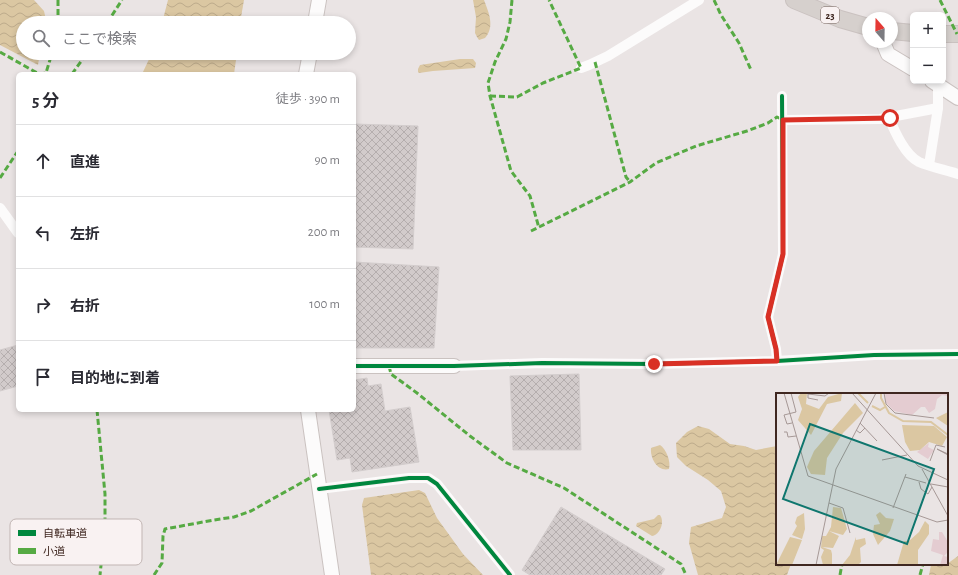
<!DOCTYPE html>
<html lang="ja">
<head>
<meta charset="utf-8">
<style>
	body { margin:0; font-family:"Alegreya Sans","Noto Sans JP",sans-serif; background:#f2f2f3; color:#2b2b33 }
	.controls { position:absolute; right:12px; top:12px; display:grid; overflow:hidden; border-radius:6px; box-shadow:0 2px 6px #0003 }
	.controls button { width:36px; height:36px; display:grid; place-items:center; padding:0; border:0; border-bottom:1px solid #e1e1e2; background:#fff; color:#2b2b33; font:20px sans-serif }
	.compass { position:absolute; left:862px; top:12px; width:36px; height:36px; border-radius:50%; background:#fff; box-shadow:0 2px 6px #0003; rotate:340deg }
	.stop { position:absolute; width:12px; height:12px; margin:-9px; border:3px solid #d93025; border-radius:50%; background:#fff }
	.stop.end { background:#d93025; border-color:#fff; box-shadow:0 1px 4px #0008 }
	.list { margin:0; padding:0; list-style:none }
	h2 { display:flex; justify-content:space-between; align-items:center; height:52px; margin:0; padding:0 16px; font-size:17px }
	h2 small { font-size:13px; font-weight:400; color:#7c7c81 }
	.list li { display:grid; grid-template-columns:26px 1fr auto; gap:12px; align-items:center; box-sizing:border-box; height:72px; padding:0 16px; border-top:1px solid #e1e1e2 }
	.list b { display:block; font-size:15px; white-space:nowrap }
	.list em { font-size:13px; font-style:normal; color:#7c7c81 }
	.icon { flex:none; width:22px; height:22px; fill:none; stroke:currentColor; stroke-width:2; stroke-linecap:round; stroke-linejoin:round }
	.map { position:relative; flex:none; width:958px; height:575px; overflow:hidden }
	.search { position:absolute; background:#fff; box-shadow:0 2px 6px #0003; left:16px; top:16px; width:340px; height:44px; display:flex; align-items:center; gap:10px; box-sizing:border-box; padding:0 14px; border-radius:22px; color:#7c7c81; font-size:15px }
	.panel { position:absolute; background:#fff; box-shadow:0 2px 6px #0003; left:16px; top:72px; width:340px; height:340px; border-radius:6px }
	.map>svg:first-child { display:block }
</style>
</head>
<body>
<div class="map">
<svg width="958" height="575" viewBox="0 0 958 575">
	<defs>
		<pattern id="water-waves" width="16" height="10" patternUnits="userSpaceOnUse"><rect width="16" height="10" fill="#dbc7a2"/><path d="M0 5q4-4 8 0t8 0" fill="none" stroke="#bdab8b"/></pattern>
		<pattern id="building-cross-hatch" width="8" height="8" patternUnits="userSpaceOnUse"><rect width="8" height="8" fill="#d2cbcb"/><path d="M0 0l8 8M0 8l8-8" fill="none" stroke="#b5aeae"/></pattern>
	</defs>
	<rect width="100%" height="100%" fill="#eae4e4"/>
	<g fill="url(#water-waves)">
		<polygon points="0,0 34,0 44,11 46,20 40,23 23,23 23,53 40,53 38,65 0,45"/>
		<polygon points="168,0 244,0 240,23 162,23"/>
		<path d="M473,0h11c5,13 11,27 1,38l-6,2 -2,-3 -2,-4 1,-16z"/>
		<polygon points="152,53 237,53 234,74 142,74"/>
		<polygon points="460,59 473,59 476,63 475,68 433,71 419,73 418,72 418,69 420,65"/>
		<polygon points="698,426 709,429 730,444 744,446 756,450 777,446 777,564 791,564 787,575 698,575 689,543 691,527 722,518 726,507 721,491 708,480 686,466 677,457 676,443 687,432"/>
		<path d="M660,445c6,4 11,16 9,24 -11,3 -19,-10 -18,-21z"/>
		<polygon points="419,490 425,493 437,518 463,554 483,575 371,575 362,505 364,498"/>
		<path d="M658,515h2c5,7 0,20 -8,21l-16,-10 1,-3 17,-4z"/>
		<polygon points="958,556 958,575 929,575 931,565 947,564"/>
	</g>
	<g fill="url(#building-cross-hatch)" stroke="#d3cdcd">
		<polygon points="354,124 418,126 413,249 354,247"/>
		<polygon points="354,262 439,267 434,348 354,348"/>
		<polygon points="18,345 18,386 0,391 0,350"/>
		<polygon points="579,374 581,450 513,450 510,376"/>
		<polygon points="367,378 368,386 381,384 385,411 410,407 419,462 352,472 350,458 337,460 329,410 354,410 354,380"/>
		<polygon points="561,507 665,569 661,575 530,575 522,570"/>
	</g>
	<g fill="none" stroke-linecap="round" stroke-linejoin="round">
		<defs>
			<g id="secondary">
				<polyline points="315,23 319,0"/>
				<polyline points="883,42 888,54 913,69"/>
				<polyline points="306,74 310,53"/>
				<polyline points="932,81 958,98"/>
				<polyline points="354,366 454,366"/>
				<polyline points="308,410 332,575"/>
			</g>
			<g id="primary">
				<polyline points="794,0 840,19 868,27"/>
				<polyline points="892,31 913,33"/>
				<polyline points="943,34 958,34"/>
			</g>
		</defs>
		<use href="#secondary" stroke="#cac2c0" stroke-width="16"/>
		<use href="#primary" stroke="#cac2c0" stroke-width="18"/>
		<g stroke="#fcfbfb" stroke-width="10">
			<polyline points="581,68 589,65 608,56 699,0"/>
			<path d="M889,118c6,14 16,37 30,44 11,5 27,8 39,12"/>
			<polyline points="783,120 880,119 938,108"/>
			<polyline points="929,165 938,108 938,91 940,86"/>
			<polyline points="0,208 18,233"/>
			<polyline points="777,361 776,349 768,317 783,254 782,96"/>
			<polyline points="454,366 542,363 653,364 777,361 874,355 958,354"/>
			<polyline points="319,489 409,478 428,478 437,484 510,575"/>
		</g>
		<use href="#secondary" stroke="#fcfbfb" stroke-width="14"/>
		<use href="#primary" stroke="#d6d0cd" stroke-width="16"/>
		<g stroke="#56aa43" stroke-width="3" stroke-dasharray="6 3" stroke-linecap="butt">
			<polyline points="58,0 58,23"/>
			<polyline points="512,0 510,22 506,39 495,62 488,83 490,96 511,171 530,196 539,228"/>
			<polyline points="714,0 721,15 739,43 751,70"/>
			<polyline points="940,0 957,34"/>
			<polyline points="107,23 122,0"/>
			<polyline points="0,52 39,74 46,73 52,53"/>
			<polyline points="127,53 134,56"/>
			<polyline points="595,62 626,177 630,182"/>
			<polyline points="72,74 87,53"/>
			<polyline points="490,96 517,97 543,83 581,68 549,0"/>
			<polyline points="0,178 18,151"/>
			<polyline points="531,231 630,182 656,163 696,146 747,131 768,123 777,117 783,120"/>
			<polyline points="389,366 391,374 417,393 470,436 507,463 564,488 681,564 686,575"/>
			<polyline points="97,410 105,494 105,527 100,575"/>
			<polyline points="154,575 162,563 163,536 165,529 214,520 234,517 251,511 317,474"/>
			<polyline points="840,575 842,564"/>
			<polyline points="920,575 923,564"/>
		</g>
		<defs>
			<g id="cycleway">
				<polyline points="777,361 776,349 768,317 783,254 782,96"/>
				<polyline points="354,366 454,366 542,363 653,364 777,361 874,355 958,354"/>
				<polyline points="319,489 409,478 428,478 437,484 510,575"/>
			</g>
		</defs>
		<use href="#cycleway" stroke="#f9f2f2" stroke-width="6"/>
		<use href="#cycleway" stroke="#00873e" stroke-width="4"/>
	</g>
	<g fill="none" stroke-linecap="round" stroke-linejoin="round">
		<polyline stroke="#d93025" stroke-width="5" points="654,364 777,361 776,349 768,317 783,254 783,120 890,118"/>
	</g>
	<g text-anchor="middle" stroke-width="3" stroke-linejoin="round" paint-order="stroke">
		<rect fill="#f9f2f2" stroke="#77645f" stroke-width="1" x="821" y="7" width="18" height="16" rx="3"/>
		<g font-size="10" font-weight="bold" fill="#3f2720">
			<text x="830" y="19">23</text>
		</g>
	</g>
	<g transform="translate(776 393)">
		<rect width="172" height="172" fill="#eae4e4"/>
		<path d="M109,0h63v3l-6,-1 -5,4 -2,10 -6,4 -4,-6h-4l-9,8 -18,-4 -8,-8zM153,50l-1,4 6,3 -6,9 -11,-7zM163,139h3l6,10v10l-4,4 4,1v8h-8l3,-10 -12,-4 2,-12 6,1z" fill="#e4ccd1"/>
		<path d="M25,0h6l-1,11 13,5 9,-12 14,-4 -1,8 -14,3 -16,31 -13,-15 4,-11 -4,-12zM79,10l8,10 -20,20 -16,25 -2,17 -14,-1 -4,-7 7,-16zM172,19v14l-12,-8zM126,32l32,1 13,11 -5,9 -13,-4 -9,8 -10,1 -5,-9zM57,114l8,1 6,21 -4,6 -14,-4 10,5 -6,12 -11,-1 9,3 1,4v11h-9l-2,-8 3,-7 -3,-2 1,-12h4l5,-9zM104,119l6,6 8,1 -4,12 -12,14 -5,-11 1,-9 6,-1 -4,-9zM28,120l1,16 -3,10 -10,-4 5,-9 -2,-3 2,-6zM149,128l4,4v9l-11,16v15h-21l7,-24h5l10,-9zM14,144l12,3 -10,25h-16zM80,144v3l9,-2 1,6 -6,4 1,14 -3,3h-16l8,-10z" fill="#dbc7a2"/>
		<path fill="none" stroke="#dbc7a2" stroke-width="2" d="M82,0l10,10M105,0v5l8,15 14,8 28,1 17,13M96,13l8,4 5,-3"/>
		<path fill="none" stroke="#a69896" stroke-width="1" d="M8,0l24,83 129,46 11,-2M15,0l5,19 -12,3 3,9 5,-1M76,0l66,73 30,14M108,0l2,11 9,9 39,5M42,7l-10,-2v-4l17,2 4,-3M84,30l17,18M80,37l4,3 5,-5M8,39h3l1,5 8,-1M172,61l-11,-5 11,6M106,67l25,-5M154,68l6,-16 9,2M146,76l26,47M129,84l21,6M143,89l2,7 7,5 4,-7M155,91l17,3M53,110l14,5 7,25M117,115l13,-34M40,172l20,-96 40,-76"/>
		<path fill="#0f766e" fill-opacity="0.15" stroke="#0f766e" stroke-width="2" d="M34,31l124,45 -27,75 -124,-45z"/>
		<rect width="172" height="172" fill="none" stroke="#3f2720" stroke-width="2"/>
	</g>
	<rect x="10" y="519" width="132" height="46" rx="6" fill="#f9f2f2" stroke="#c1b5b3" stroke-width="1"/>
	<rect x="18" y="530" width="18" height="6" fill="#00873e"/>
	<rect x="18" y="548" width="18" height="6" fill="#56aa43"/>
	<g font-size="11" fill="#3f2720">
		<text x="43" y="537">自転車道</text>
		<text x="43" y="555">小道</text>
	</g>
</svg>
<div class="controls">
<button>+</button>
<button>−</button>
</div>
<svg class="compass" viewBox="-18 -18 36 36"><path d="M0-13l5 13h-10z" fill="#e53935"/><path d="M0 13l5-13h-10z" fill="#7c7c81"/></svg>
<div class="stop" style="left:890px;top:118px"></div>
<div class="stop end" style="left:654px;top:364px"></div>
<div class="search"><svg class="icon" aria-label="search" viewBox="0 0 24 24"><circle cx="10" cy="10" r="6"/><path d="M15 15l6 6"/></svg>ここで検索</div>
<section class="panel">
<h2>5 分<small>徒歩 · 390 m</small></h2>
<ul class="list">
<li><svg class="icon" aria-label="ahead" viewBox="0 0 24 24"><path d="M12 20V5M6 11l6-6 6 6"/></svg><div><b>直進</b></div><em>90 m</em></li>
<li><svg class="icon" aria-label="left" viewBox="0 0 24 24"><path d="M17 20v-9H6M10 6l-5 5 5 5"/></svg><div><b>左折</b></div><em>200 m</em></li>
<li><svg class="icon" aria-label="right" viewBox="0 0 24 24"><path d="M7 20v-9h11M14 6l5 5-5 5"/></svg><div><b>右折</b></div><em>100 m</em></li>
<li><svg class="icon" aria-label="arrive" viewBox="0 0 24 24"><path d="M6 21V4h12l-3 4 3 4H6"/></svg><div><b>目的地に到着</b></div></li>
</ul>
</section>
</div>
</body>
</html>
